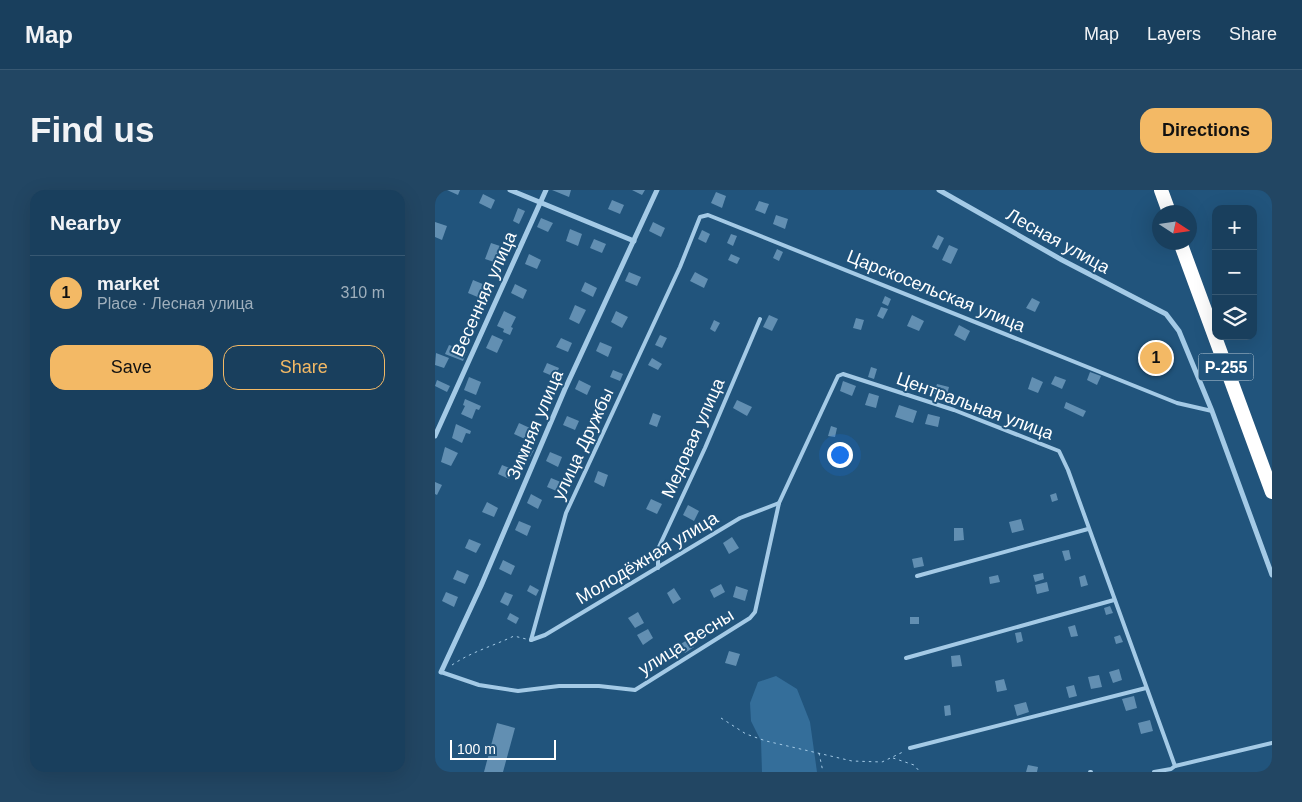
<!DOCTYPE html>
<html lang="en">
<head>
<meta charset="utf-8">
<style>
	body { margin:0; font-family:Helvetica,sans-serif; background:#224663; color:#f1f3f6 }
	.controls { position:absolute; right:15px; top:15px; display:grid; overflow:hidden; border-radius:10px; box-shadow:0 5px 20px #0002 }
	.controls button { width:45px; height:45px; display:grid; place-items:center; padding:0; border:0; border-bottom:1px solid #375872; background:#193f5d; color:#f1f3f6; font:25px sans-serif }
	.compass { position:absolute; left:717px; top:15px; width:45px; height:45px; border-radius:50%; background:#193f5d; box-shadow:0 5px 20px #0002; rotate:102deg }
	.scale { position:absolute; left:15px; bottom:12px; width:106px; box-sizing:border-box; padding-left:5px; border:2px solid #fff; border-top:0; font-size:14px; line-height:18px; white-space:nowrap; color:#fff; -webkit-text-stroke:4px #21547c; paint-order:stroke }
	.you { position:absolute; left:404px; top:264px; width:18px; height:18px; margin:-12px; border:4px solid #fff; border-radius:50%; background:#1a73e8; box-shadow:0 0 0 8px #1a73e833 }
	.badge { display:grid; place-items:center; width:32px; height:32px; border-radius:50%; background:#f3b965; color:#111; font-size:16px; font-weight:700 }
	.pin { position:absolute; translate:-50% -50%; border:2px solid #fff; box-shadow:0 1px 5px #0006 }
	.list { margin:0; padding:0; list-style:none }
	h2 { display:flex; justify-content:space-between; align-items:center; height:65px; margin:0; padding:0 20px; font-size:21px }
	h2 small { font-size:16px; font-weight:400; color:#9fafbc }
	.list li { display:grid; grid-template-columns:32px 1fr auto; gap:15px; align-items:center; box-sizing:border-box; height:75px; padding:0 20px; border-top:1px solid #375872 }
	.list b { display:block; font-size:19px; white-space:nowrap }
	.list p { margin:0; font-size:16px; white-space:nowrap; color:#9fafbc }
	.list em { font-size:16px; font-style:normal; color:#9fafbc }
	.actions { display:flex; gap:10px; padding:15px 20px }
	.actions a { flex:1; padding:11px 0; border:1px solid #f3b965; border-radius:15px; text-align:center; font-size:18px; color:#f3b965 }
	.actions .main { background:#f3b965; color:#111 }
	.icon { flex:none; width:28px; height:28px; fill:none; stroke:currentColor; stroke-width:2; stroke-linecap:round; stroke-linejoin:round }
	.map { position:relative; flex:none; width:837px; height:582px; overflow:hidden; border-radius:15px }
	header { display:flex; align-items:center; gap:30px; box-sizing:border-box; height:70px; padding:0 25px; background:#193f5d; border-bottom:1px solid #375872 }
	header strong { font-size:24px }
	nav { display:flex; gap:28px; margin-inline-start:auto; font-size:18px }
	.intro { display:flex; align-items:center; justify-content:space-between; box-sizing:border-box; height:120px; padding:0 30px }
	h1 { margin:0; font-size:35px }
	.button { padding:12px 22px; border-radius:15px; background:#f3b965; color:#111; font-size:18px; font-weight:700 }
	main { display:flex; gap:30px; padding:0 30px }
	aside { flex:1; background:#193f5d; border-radius:15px; box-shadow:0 5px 20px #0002 }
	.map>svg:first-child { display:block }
</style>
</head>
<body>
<header>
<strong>Map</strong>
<nav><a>Map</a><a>Layers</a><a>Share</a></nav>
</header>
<div class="intro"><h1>Find us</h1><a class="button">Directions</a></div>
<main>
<aside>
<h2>Nearby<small></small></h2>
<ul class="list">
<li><span class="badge">1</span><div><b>market</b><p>Place · Лесная улица</p></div><em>310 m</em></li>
</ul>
<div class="actions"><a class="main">Save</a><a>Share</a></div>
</aside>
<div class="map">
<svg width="837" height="582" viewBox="0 0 837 582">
	<rect width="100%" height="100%" fill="#21547c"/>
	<polygon fill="#346e9a" points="341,486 362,499 375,532 382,582 327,582 326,551 316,531 315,513 323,492"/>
	<g fill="#628fb2">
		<polygon points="12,0 25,0 23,5"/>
		<polygon points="117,0 136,0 134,7"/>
		<polygon points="197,0 210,0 207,5"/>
		<polygon points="281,2 291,6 287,18 276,13"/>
		<polygon points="48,4 60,10 56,19 44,13"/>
		<polygon points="177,10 189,15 185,24 173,19"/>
		<polygon points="324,11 334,14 330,24 320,20"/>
		<polygon points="83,18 90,21 84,34 78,31"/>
		<polygon points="341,25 353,29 350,39 338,34"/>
		<polygon points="106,28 118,33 113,42 102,37"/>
		<polygon points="0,32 12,36 7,50 0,47"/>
		<polygon points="218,32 230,38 226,47 214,41"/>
		<polygon points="135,39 147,44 143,56 131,51"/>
		<polygon points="267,40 275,44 271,53 263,49"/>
		<polygon points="296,44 302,46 298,56 292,53"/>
		<polygon points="503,45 509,48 503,60 497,57"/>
		<polygon points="159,49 171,54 167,63 155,58"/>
		<polygon points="56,53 68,57 62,73 50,69"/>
		<polygon points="514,55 523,59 516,74 507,70"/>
		<polygon points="342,59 348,62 344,71 338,68"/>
		<polygon points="94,64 106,70 102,79 90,74"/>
		<polygon points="296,64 305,68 302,74 293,70"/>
		<polygon points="194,82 206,87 202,96 190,91"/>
		<polygon points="260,82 273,89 269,98 255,91"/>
		<polygon points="38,90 50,95 45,108 33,103"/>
		<polygon points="150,92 162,98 158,107 146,101"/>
		<polygon points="80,94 92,100 88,109 76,103"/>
		<polygon points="450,106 456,109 453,116 447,113"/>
		<polygon points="597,108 605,112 600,122 591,118"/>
		<polygon points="140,115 151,120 144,134 134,129"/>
		<polygon points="446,117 453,119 448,129 442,126"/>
		<polygon points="69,121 81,127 76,137 78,138 75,145 68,142 69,139 62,136"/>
		<polygon points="181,121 193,127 187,138 176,132"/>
		<polygon points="334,125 343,129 337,141 328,137"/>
		<polygon points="477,125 489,131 484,141 472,136"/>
		<polygon points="421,128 429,130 426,140 418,138"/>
		<polygon points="279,130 285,133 280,142 275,139"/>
		<polygon points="524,135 535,141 530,151 519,145"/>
		<polygon points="57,145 68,150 62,163 51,158"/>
		<polygon points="225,145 232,148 227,158 220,155"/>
		<polygon points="126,148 137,153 133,162 121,157"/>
		<polygon points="165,152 177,157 173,167 161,161"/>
		<polygon points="14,155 32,161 28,171 10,164"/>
		<polygon points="719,162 727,167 723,173 716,170"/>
		<polygon points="1,163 14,168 9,178 0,175"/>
		<polygon points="217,168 227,174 223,180 213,175"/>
		<polygon points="112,173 124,178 120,187 108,182"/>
		<polygon points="436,177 442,179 439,189 433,187"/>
		<polygon points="178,180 188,184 185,191 175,187"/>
		<polygon points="655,182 666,186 662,195 652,190"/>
		<polygon points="620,186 631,190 627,199 616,194"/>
		<polygon points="34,187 46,192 41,205 29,200"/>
		<polygon points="597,187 608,192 603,203 593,199"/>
		<polygon points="2,190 15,196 12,202 0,196"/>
		<polygon points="144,190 156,196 152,205 140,199"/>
		<polygon points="408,191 421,196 417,206 405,201"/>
		<polygon points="502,194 514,197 511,208 499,204"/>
		<polygon points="434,203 444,206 441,218 430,215"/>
		<polygon points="30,209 46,216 44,220 41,219 37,229 26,224 30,216 28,215"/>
		<polygon points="302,210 317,217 312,226 298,218"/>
		<polygon points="631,212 651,221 648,227 629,218"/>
		<polygon points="464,215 482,221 478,233 460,227"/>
		<polygon points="218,223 226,226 222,237 214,234"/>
		<polygon points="493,224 505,227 503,237 490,234"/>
		<polygon points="132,226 144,231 140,240 128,235"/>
		<polygon points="84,233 97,239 92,250 79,244"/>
		<polygon points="21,234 36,241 35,244 31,243 27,253 17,248"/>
		<polygon points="396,236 402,238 400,247 393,246"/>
		<polygon points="87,255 99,260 94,269 83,264"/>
		<polygon points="10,257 23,263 16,276 6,272"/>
		<polygon points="115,262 127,267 123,277 111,271"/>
		<polygon points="67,275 79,280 74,289 63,284"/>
		<polygon points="163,281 173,285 169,297 159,292"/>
		<polygon points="116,288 128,293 124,302 112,297"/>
		<polygon points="0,292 7,295 2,305 0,304"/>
		<polygon points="621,303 623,310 617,312 615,305"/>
		<polygon points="96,304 107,310 103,319 92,313"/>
		<polygon points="216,309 227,314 222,324 211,319"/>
		<polygon points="52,312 63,318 59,327 47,322"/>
		<polygon points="253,315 264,321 259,331 248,325"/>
		<polygon points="586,329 589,340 577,343 574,332"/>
		<polygon points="84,331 96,336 92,346 80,340"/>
		<polygon points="519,338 528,338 529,350 519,351"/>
		<polygon points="297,347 304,358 294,364 288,353"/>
		<polygon points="34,349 46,354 41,363 30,358"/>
		<polygon points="634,360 636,369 630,371 627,361"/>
		<polygon points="487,367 489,376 479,378 477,369"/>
		<polygon points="68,370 80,376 76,385 64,379"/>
		<polygon points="22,380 34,385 30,394 18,389"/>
		<polygon points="608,383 609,389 600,392 598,385"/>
		<polygon points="563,385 565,392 555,394 554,387"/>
		<polygon points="650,385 653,395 646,397 644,387"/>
		<polygon points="612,392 614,401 602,404 600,395"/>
		<polygon points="286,394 290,402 279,408 275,400"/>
		<polygon points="95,395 104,400 101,406 92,401"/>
		<polygon points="301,396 313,400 310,411 298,407"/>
		<polygon points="239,398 246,409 238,414 232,403"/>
		<polygon points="11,402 23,407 19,417 7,411"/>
		<polygon points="70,402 78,405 73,416 65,412"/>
		<polygon points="675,416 678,423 671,425 669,418"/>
		<polygon points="203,422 209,433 200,438 193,428"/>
		<polygon points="75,423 84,428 81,434 72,429"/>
		<rect x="475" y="427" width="9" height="7"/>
		<polygon points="640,435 643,446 636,447 633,437"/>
		<polygon points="213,439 218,448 208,455 202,445"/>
		<polygon points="586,442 588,451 582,453 580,443"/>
		<polygon points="685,445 688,452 681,454 679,447"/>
		<polygon points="254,449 259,457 250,463 244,455"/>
		<polygon points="294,461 305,464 301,476 290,473"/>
		<polygon points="525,465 527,476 517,477 516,466"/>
		<polygon points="684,479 687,490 678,493 674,482"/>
		<polygon points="664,485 667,497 656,499 653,487"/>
		<polygon points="569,489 572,500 562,502 560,491"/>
		<polygon points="639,495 642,506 634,508 631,497"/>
		<polygon points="699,506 702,518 691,521 687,509"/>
		<polygon points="591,512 594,522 582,526 579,515"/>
		<polygon points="515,515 516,525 510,526 509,516"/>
		<polygon points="715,530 718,541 706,544 703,533"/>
		<polygon points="62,533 80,538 68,582 49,582"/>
		<polygon points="593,575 603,577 602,582 591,582"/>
	</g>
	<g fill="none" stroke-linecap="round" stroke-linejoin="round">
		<g stroke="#a4cae6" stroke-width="1" stroke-dasharray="2.5 4" stroke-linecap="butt">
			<path d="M17,475c19,-13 41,-19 62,-29l12,3"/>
			<polyline points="286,528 311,544 331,551 417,571 447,572 470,561"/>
			<polyline points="384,563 388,582"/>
			<polyline points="458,568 479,575 485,582"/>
		</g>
		<g stroke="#a4cae6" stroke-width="4">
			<polyline points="223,378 223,359 270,258 325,129"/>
			<polyline points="482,386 653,339"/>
			<polyline points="96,450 131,323 245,77 265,27 273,25 742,213 777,221"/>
			<polyline points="96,450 110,445 305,328 344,313"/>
			<polyline points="471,468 679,410"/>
			<polyline points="6,482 44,495 83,501 124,496 164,496 200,500 315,428 320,422 344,313 403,186 408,184 519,220 624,261 633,280 740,576"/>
			<polyline points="475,558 711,498"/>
			<polyline points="655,582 656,582"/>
			<polyline points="719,582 736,579 740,576 837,553"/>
		</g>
		<g stroke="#a4cae6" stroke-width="5">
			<polyline points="75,0 199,51"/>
			<polyline points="504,0 627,70 731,124 744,141 777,221 837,385"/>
			<polyline points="0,2 1,0"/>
			<polyline points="0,246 111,0"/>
			<polyline points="6,482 46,396 130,199 222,0"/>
		</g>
		<g stroke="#fff" stroke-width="14">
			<polyline points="726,0 734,22"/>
			<polyline points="745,52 837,302"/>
		</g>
	</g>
	<g text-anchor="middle" stroke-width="4" stroke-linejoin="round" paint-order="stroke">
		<rect fill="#21547c" stroke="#bcccd8" stroke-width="1" x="763.5" y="163.5" width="55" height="27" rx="4"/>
		<g font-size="16" font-weight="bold" fill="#fff">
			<text x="791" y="183">Р-255</text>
		</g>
		<g font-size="18" fill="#fff" stroke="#21547c">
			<text transform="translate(623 51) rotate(29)" y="6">Лесная улица</text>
			<text transform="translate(501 101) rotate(22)" y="6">Царскосельская улица</text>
			<text transform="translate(49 104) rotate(-66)" y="6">Весенняя улица</text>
			<text transform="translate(540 216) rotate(20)" y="6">Центральная улица</text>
			<text transform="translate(100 235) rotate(-67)" y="6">Зимняя улица</text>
			<text transform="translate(258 248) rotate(-66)" y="6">Медовая улица</text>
			<text transform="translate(148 254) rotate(-65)" y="6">улица Дружбы</text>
			<text transform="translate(212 368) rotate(-31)" y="6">Молодёжная улица</text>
			<text transform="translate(251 452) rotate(-32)" y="6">улица Весны</text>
		</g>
	</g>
</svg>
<div class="controls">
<button>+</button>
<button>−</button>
<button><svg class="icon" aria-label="layers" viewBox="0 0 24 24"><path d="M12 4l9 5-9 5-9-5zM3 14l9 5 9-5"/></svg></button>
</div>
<svg class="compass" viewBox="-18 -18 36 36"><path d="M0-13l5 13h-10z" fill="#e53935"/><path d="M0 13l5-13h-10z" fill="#9fafbc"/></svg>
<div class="scale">100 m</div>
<div class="you"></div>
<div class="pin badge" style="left:721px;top:168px">1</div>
</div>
</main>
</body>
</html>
